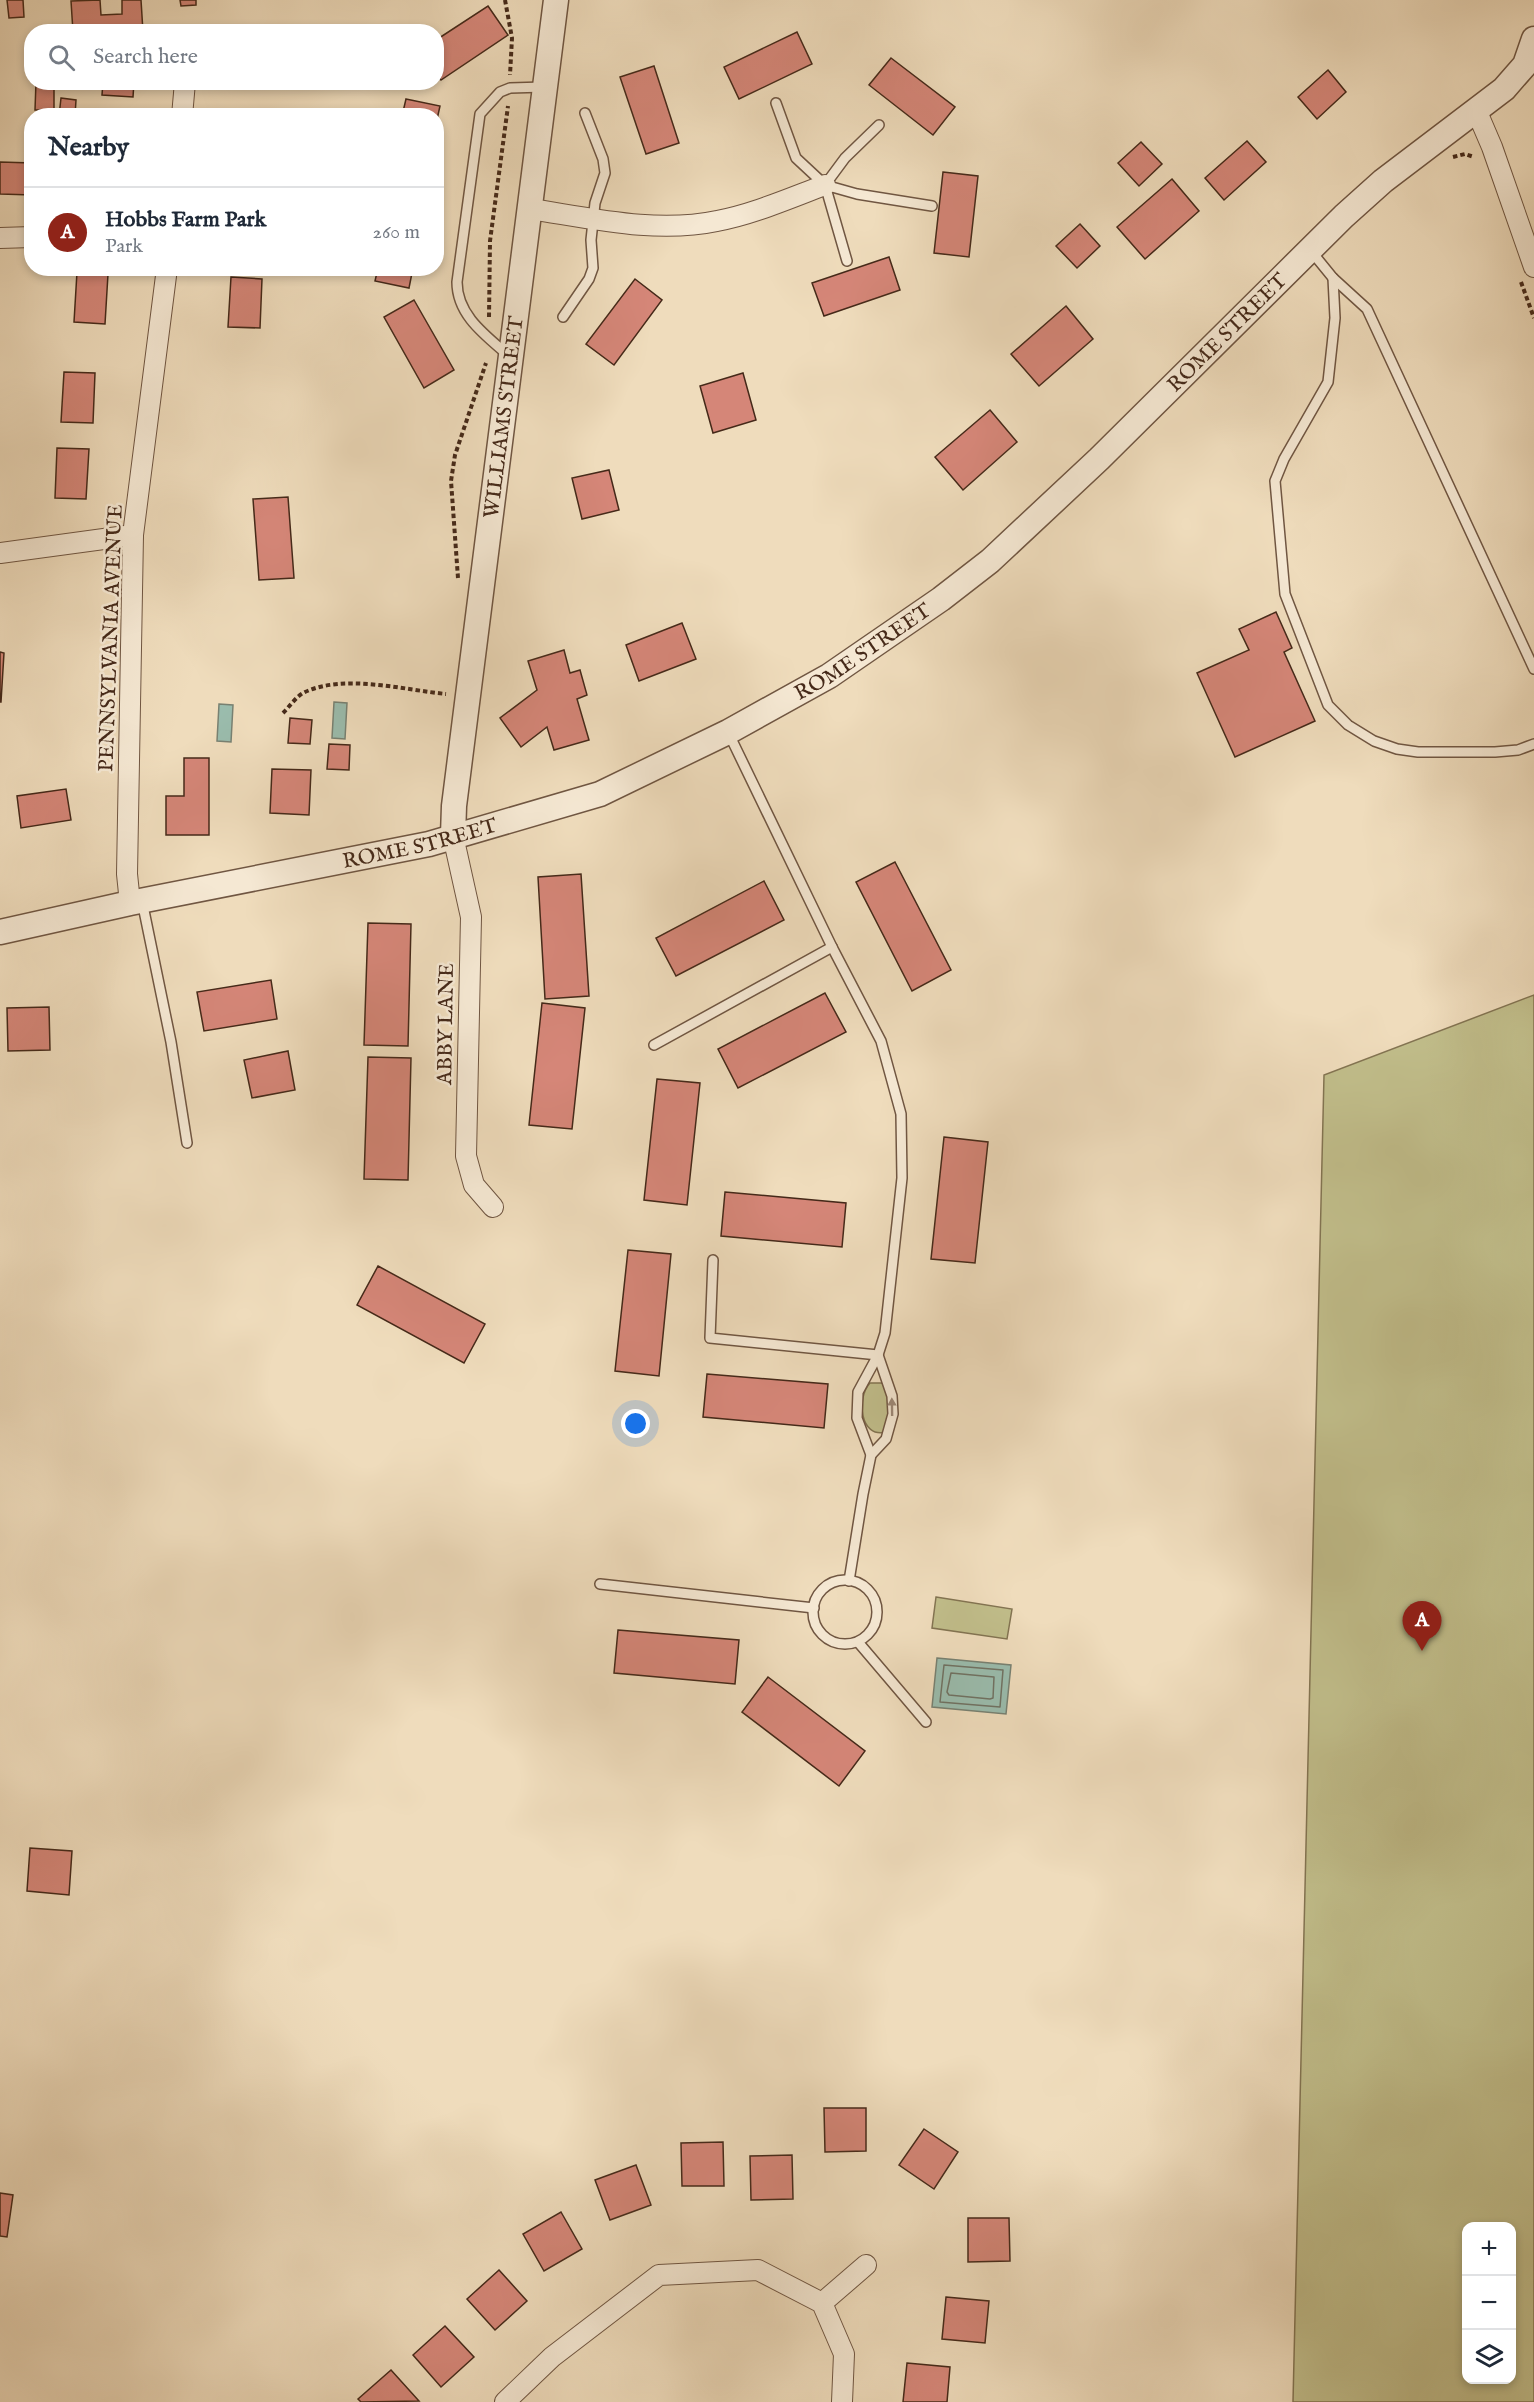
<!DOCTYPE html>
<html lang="en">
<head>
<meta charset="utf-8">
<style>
	body { margin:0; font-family:"IM FELL English",serif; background:#f6f6f7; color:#1f2937 }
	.controls { position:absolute; right:18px; bottom:18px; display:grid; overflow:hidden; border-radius:12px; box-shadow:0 3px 9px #0003 }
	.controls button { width:54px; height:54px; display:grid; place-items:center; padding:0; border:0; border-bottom:2px solid #e0e1e3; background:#fff; color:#1f2937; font:30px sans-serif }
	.you { position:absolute; left:636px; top:1424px; width:21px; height:21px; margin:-15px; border:4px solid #fff; border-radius:50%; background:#1a73e8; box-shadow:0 0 0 9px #1a73e833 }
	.badge { display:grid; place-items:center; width:39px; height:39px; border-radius:50%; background:#8f2418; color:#fff; font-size:20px; font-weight:700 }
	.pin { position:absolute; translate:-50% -50px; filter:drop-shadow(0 2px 3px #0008) }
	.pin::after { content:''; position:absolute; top:32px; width:21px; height:18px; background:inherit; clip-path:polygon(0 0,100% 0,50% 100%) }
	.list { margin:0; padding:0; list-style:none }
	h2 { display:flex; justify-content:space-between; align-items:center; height:78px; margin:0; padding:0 24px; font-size:26px }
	h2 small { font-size:20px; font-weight:400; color:#747a83 }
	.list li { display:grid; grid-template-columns:39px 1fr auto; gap:18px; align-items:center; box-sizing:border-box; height:90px; padding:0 24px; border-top:2px solid #e0e1e3 }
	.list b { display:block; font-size:22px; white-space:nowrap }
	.list p { margin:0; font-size:20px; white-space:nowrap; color:#747a83 }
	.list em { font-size:20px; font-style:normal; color:#747a83 }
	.icon { flex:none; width:33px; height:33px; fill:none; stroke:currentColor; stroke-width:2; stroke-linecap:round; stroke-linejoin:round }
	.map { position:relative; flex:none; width:1534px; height:2402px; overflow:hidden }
	.search { position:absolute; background:#fff; box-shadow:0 3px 9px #0003; left:24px; top:24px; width:420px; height:66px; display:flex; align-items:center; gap:15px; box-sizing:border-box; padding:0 21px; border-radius:24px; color:#747a83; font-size:22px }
	.panel { position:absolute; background:#fff; box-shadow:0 3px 9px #0003; left:24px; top:108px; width:420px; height:168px; border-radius:24px }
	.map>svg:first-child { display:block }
</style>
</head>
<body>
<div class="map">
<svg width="1534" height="2402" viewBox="0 0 1534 2402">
	<rect width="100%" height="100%" fill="#efdcbc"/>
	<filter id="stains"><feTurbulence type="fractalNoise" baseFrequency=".00333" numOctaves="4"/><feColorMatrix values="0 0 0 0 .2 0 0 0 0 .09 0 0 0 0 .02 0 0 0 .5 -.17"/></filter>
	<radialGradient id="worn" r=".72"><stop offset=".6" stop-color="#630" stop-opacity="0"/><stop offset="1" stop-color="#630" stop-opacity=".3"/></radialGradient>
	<g fill="#c1be8b" stroke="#837452" stroke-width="1.5" fill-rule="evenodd">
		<path d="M1534,995v1407h-241l31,-1327zM1512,2226v154h-46v-154z"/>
		<path d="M870,1383h12c11,12 8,34 4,49 -26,7 -30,-34 -16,-49z"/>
		<polygon points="936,1597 1012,1609 1007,1639 932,1628"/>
	</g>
	<g fill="#9abcad" stroke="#788172" stroke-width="1.5">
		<polygon points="334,702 347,703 345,739 332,738"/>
		<polygon points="219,704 233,705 231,742 217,741"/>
		<polygon points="937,1658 1011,1665 1006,1714 932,1707"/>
	</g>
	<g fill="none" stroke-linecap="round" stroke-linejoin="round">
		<g stroke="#707263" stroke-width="1.5">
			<polygon points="944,1665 1003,1670 1000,1707 940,1702"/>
			<polygon points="951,1673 994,1677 993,1698 990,1699 949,1695 947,1692"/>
		</g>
	</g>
	<g fill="#d58678" stroke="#452919" stroke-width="1.5">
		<polygon points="7,0 23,0 24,17 9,18"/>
		<polygon points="100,0 101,15 122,14 122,0 141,0 143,32 73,32 71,1"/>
		<polygon points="180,0 196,0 196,5 181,6"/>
		<polygon points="488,6 508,35 441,80 436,74 436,40"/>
		<polygon points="797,32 812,64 739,99 724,67"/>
		<polygon points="891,58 955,107 933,135 869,85"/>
		<polygon points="654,66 679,143 646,154 620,77"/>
		<polygon points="1328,70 1346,92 1317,119 1298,97"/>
		<polygon points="36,82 54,82 54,110 35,110"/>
		<polygon points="103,82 134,82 133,97 102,95"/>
		<polygon points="258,82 289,82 289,86"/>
		<polygon points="61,98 76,100 75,116 59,116"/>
		<polygon points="406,99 440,106 436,124 436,116 402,116"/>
		<polygon points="1247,141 1266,162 1224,200 1205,178"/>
		<polygon points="1141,142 1162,164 1139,186 1118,163"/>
		<polygon points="0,162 32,163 32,195 0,194"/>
		<polygon points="943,172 978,176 969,257 934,253"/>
		<polygon points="1172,179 1199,211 1145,259 1117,227"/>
		<polygon points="1080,224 1100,246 1077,268 1056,246"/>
		<polygon points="889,257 900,290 824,316 812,283"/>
		<polygon points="378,268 413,268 409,288 375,281"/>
		<polygon points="77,272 108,274 105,324 74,322"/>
		<polygon points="231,277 262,279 260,328 228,327"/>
		<polygon points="635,279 662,300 614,365 586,344"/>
		<polygon points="414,300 454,370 424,388 384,317"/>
		<polygon points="1066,306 1093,339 1039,386 1011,354"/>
		<polygon points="64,372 95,373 93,423 61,422"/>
		<polygon points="743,373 756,420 713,433 700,386"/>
		<polygon points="990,410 1017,442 963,490 935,457"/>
		<polygon points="57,448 89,449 86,499 55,498"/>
		<polygon points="609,470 619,510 582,519 572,478"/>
		<polygon points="288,497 294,578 259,580 253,499"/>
		<polygon points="1276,612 1292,648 1284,652 1315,721 1235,757 1197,673 1249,650 1239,629"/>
		<polygon points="682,623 696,659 639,681 626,645"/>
		<polygon points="564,650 570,673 580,670 587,695 577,699 589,740 554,750 547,727 521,747 500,718 537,690 528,661"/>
		<polygon points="0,652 4,653 1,702 0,702"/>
		<polygon points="290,718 312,720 310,744 288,743"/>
		<polygon points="329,744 350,745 349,770 327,769"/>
		<polygon points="184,758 209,758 209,835 166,835 166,796 184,796"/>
		<polygon points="272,769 311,770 309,815 270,813"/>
		<polygon points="66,789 71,820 21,828 17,796"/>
		<polygon points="895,862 951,970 912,991 856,882"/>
		<polygon points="581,874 589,996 545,999 538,877"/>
		<polygon points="764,881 784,920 676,976 656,938"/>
		<polygon points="368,923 411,924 408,1046 364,1045"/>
		<polygon points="271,980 277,1019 204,1031 197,992"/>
		<polygon points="825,993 846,1032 738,1088 718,1049"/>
		<polygon points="542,1003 585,1008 572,1129 529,1125"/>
		<polygon points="49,1007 50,1050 8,1051 7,1008"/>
		<polygon points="288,1051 295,1090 252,1098 244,1060"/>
		<polygon points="368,1057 411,1058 408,1180 364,1179"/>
		<polygon points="657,1079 700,1083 687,1205 644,1200"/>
		<polygon points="944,1137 988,1142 975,1263 931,1259"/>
		<polygon points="725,1192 846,1203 842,1247 721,1236"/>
		<polygon points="628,1250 671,1254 659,1376 615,1371"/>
		<polygon points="378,1266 485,1324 464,1363 357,1305"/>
		<polygon points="707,1374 828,1384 824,1428 703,1417"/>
		<polygon points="618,1630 739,1640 735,1684 614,1673"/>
		<polygon points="768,1677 865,1751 839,1786 742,1712"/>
		<polygon points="30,1848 72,1851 69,1895 27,1891"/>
		<polygon points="824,2108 866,2108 866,2151 825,2152"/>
		<polygon points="924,2129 958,2152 934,2189 899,2165"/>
		<polygon points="723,2142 724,2186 682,2186 681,2143"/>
		<polygon points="792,2155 793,2199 751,2200 750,2156"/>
		<polygon points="636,2165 651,2205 610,2220 595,2180"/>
		<polygon points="0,2193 13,2195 7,2237 0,2236"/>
		<polygon points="561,2212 582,2249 544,2271 523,2234"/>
		<polygon points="968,2218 1009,2218 1010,2261 968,2262"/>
		<polygon points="499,2270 527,2301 495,2330 467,2299"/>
		<polygon points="946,2297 989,2301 985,2343 942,2339"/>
		<polygon points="445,2326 474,2357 441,2387 413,2355"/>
		<polygon points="907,2363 950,2367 947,2402 903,2402"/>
		<polygon points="391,2370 419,2401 361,2402 358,2399"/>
	</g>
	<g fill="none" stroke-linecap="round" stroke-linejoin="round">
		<defs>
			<g id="service">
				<polyline points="776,103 796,158 825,185 857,194 932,206"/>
				<polyline points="825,185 845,158 879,125"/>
				<polyline points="825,185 847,261"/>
				<polyline points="1311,251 1333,278 1367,309 1534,669"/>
				<polyline points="1333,278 1335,318 1328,382 1284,459 1275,481 1285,594 1328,705 1348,725 1374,741 1397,749 1418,752 1495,752 1518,750 1534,744"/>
				<polyline points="563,317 589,279 593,268 591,240 595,203 605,173 603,159 585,113"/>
				<path d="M508,355c-23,-20 -51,-40 -51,-73l23,-168 20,-22 10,-4 34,-1"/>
				<polyline points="728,732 832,947 881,1041 901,1114 902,1178 885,1333 878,1355 858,1392 857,1418 871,1455"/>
				<polyline points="142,901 171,1042 187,1143"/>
				<polyline points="654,1045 832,947"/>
				<polyline points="713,1260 710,1338 878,1355"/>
				<circle cx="845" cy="1612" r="32"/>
				<polyline points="849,1581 863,1494 871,1455 886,1439 893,1414 892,1396 878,1355"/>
				<polyline points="600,1584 814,1608"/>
				<polyline points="858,1642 926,1722"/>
			</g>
			<g id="minor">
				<polyline points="1477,112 1492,147 1534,267"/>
				<polyline points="182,116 185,82"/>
				<path d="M530,209c60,9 126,25 187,12 37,-7 73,-23 108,-36"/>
				<polyline points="0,238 32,237"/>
				<polyline points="0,553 133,535"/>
				<polyline points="453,836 471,917 466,1156 474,1185 493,1207"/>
				<polyline points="130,903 127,874 133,535 167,268"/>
				<polyline points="822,2303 866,2265"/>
				<polyline points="505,2402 552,2357 659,2275 758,2270 822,2303 844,2354 842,2402"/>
			</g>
			<g id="tertiary">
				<path id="s1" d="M453,836l1,-30 102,-806"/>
				<path id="s2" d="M0,932l130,-29 299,-59 171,-50 128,-62 101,-56 112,-77 49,-38 109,-102 245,-243 39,-35 121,-92 21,-24 9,-26"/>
			</g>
		</defs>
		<use href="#service" stroke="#705642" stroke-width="12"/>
		<use href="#minor" stroke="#705642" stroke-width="22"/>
		<use href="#tertiary" stroke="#705642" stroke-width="27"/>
		<g stroke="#452919" stroke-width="4" stroke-dasharray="4.5 3" stroke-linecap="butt">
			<polyline points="505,0 512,38 510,75"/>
			<polyline points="1453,157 1465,154 1474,157"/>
			<polyline points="1521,282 1534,318"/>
			<polyline points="489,317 490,241 508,106"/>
			<polyline points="458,578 451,481 455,455 486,363"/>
			<path d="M283,713c6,-6 13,-16 20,-20 40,-20 101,-3 143,1"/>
		</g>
		<use href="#service" stroke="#f5e8d3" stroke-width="9"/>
		<use href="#minor" stroke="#f5e8d3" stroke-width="20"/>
		<use href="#tertiary" stroke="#f5e8d3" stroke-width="24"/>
	</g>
	<defs><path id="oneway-solid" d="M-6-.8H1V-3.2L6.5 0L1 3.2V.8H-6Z" transform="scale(1.5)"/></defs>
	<use fill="#9d8876" href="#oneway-solid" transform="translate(892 1407) rotate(-91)"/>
	<g text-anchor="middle" stroke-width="5" stroke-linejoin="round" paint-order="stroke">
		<g font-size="21" fill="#452919" stroke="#f5e8d3">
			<text dy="7" stroke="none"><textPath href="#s2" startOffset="1401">ROME STREET</textPath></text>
			<text dy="7" stroke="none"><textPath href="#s1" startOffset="422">WILLIAMS STREET</textPath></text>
			<text transform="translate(110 638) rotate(-88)" y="7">PENNSYLVANIA AVENUE</text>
			<text dy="7" stroke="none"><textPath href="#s2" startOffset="915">ROME STREET</textPath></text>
			<text dy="7" stroke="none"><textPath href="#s2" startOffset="429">ROME STREET</textPath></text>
			<text transform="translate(445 1024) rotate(-89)" y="7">ABBY LANE</text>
		</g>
	</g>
	<rect width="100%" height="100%" filter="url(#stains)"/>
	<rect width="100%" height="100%" fill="url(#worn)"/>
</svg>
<div class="controls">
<button>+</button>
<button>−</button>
<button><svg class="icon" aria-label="layers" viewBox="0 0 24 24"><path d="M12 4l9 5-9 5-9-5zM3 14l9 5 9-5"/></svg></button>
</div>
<div class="you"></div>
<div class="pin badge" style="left:1422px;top:1651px">A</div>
<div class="search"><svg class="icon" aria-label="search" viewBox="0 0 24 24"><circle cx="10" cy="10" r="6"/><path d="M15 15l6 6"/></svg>Search here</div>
<section class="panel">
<h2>Nearby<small></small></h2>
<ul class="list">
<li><span class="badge">A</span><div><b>Hobbs Farm Park</b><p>Park</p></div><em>260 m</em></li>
</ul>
</section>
</div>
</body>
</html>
